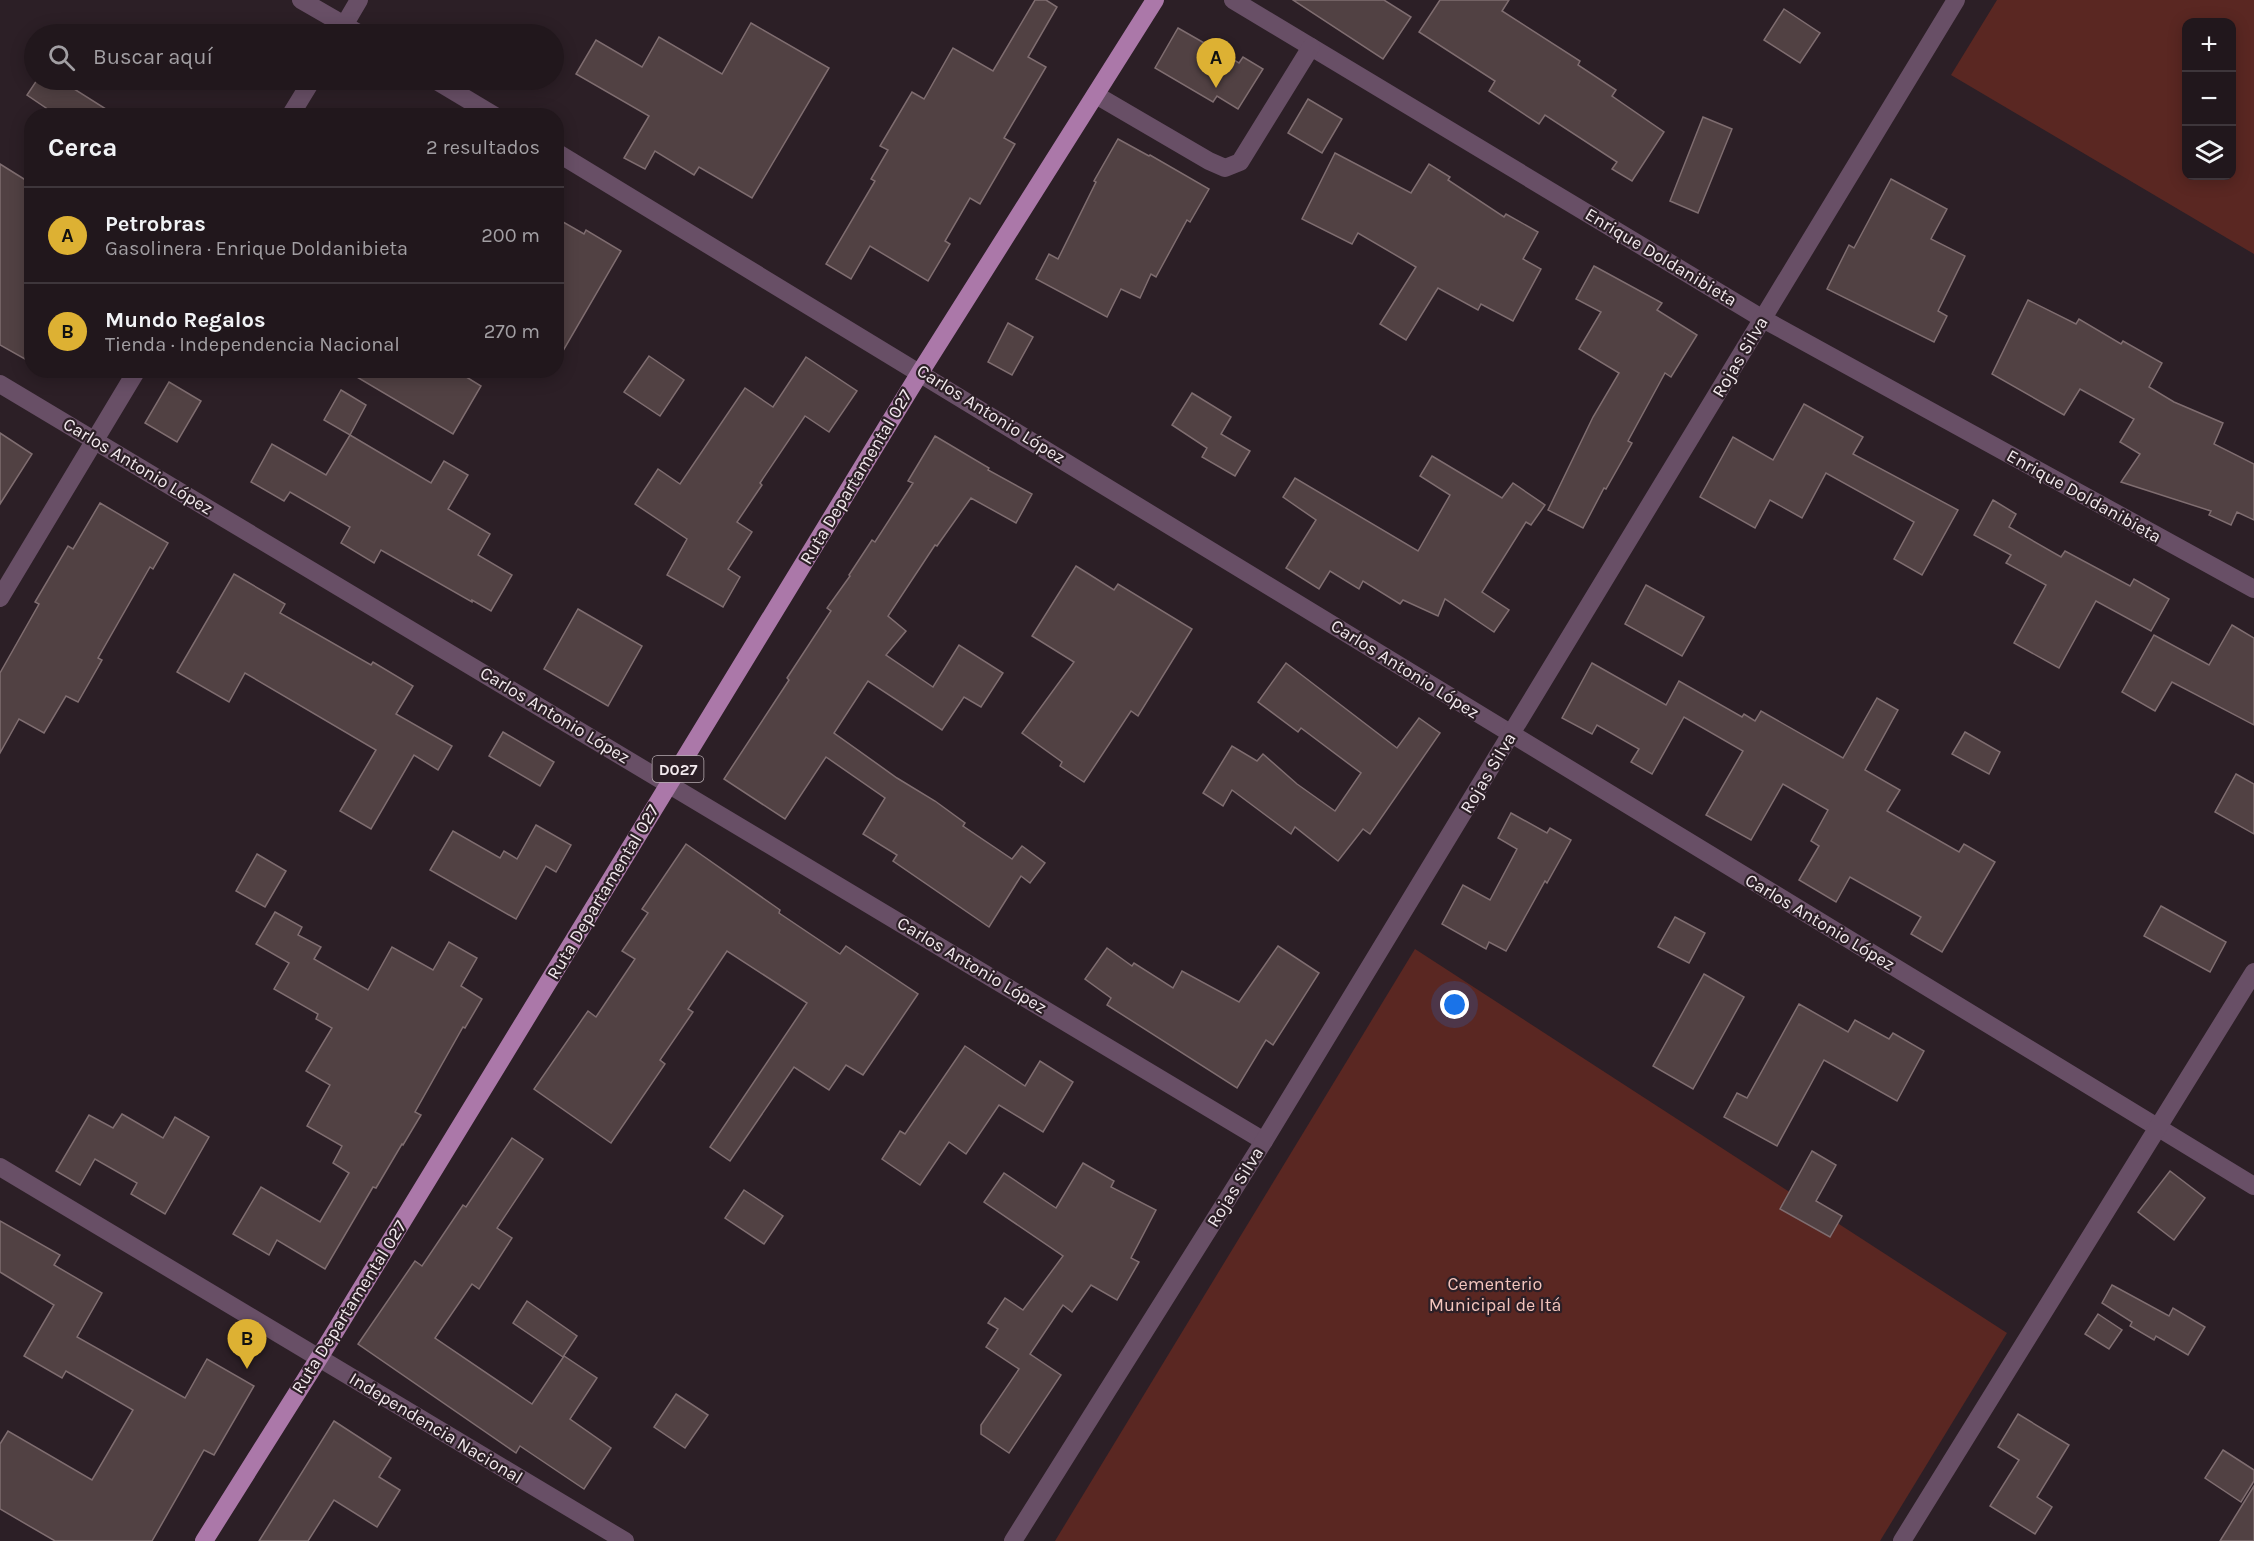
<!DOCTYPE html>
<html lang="es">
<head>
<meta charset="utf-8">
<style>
	body { margin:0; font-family:Karla,sans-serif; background:#2d2429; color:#f1f3f6 }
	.controls { position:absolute; right:18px; top:18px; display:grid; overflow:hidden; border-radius:12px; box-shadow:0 3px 15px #0003 }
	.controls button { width:54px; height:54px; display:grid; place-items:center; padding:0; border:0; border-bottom:2px solid #3e363b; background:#21171c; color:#f1f3f6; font:30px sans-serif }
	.you { position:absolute; left:1455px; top:1005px; width:21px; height:21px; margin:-15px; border:4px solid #fff; border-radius:50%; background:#1a73e8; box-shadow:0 0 0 9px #1a73e833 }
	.badge { display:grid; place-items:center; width:39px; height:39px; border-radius:50%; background:#ddb133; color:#111; font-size:20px; font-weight:700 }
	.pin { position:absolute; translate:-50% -50px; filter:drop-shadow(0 2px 3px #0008) }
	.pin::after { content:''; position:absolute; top:32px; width:21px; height:18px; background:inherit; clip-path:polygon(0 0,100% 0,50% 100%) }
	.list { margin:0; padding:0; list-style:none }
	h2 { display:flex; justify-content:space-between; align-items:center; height:78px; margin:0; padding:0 24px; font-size:26px }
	h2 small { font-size:20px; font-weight:400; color:#a29fa3 }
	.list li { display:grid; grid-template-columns:39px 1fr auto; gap:18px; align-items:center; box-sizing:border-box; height:96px; padding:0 24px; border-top:2px solid #3e363b }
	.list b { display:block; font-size:22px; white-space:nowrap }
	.list p { margin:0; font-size:20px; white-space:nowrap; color:#a29fa3 }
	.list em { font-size:20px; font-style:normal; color:#a29fa3 }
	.icon { flex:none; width:33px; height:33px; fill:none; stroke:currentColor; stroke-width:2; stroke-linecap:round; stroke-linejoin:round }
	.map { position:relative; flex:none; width:2254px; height:1541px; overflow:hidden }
	.search { position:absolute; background:#21171c; box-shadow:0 3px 15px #0003; left:24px; top:24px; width:540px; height:66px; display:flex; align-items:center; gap:15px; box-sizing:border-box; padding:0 21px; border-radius:33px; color:#a29fa3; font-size:22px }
	.panel { position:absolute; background:#21171c; box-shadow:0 3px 15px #0003; left:24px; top:108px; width:540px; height:270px; border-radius:24px }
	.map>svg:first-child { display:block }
</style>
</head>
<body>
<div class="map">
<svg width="2254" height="1541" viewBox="0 0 2254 1541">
	<rect width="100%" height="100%" fill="#2c1f26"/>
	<g fill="#5a2722" fill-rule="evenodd">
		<path d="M1997,0h257v254l-303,-179zM2186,22h46v154h-46z"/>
		<polygon points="1415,949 2007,1333 1880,1541 1055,1541"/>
	</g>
	<g fill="#514143" stroke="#7f6d70" stroke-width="1.5">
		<polygon points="1035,0 1046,0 1057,7 1028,57 1046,67 1004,138 1015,144 980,204 970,198 945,241 950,244 928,281 870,246 851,279 826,264 875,181 871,179 888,150 880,146 912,92 924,99 953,48 993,71"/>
		<polygon points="1293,0 1384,0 1411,17 1383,59"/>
		<polygon points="1440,0 1509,0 1502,11 1580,61 1578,65 1616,90 1612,96 1664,132 1632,181 1612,169 1617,162 1545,115 1539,124 1489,91 1495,81 1419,32"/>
		<polygon points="1784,9 1820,33 1800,63 1764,40"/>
		<polygon points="751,23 829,68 752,198 699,167 694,175 655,151 645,169 624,158 649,116 576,74 596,40 642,67 659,37 722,74"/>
		<polygon points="1178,28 1239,63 1243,57 1263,69 1238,109 1217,96 1213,102 1155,68"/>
		<polygon points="37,80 60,80 117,116 58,116 27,95"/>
		<polygon points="1308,99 1342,119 1322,153 1288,133"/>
		<polygon points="1703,117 1732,129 1698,213 1670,201"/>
		<polygon points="1118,139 1149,156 1150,155 1209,189 1190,222 1187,220 1156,277 1151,274 1140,298 1121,289 1107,317 1036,279 1049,254 1058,259 1096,182 1094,181"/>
		<polygon points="1335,153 1411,193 1429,164 1450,177 1448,180 1504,217 1506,214 1538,232 1523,259 1541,269 1513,321 1481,304 1478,310 1438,288 1406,340 1380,324 1416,267 1358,233 1352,244 1302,219"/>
		<polygon points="0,164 32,184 32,363 0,345"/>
		<polygon points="1891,179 1947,209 1931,239 1965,256 1938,311 1947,316 1934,342 1827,289 1849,245 1854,248"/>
		<polygon points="556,218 584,234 586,230 621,251 556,363"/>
		<polygon points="1594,266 1662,303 1657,310 1697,335 1671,377 1665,373 1628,441 1632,443 1606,489 1604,488 1583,528 1548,510 1593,417 1619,373 1579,349 1601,312 1576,299"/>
		<polygon points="2028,300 2076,324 2079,319 2121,344 2123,341 2162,363 2149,387 2174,402 2223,423 2214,444 2254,464 2254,520 2237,512 2231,525 2209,515 2211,511 2121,482 2140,454 2120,442 2134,419 2080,389 2064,415 1992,374"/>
		<polygon points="1008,323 1033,337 1012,375 988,362"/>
		<polygon points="649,356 684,380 660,416 624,392"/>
		<polygon points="806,357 857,391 829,432 805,416 760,483 762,485 737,522 752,532 728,569 740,577 723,607 667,575 687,539 635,504 658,469 680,484 745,388 773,407"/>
		<polygon points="345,370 455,370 481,386 453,434"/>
		<polygon points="169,382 201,401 177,442 145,423"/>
		<polygon points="341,390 366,405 350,435 324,420"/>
		<polygon points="1192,393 1231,417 1221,434 1250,451 1235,476 1202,457 1207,448 1172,425"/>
		<polygon points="1804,404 1863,437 1853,454 1958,510 1922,575 1894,559 1914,522 1826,473 1802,518 1770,500 1755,528 1700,497 1733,437 1773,460"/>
		<polygon points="0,433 32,454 0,504"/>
		<polygon points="350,435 431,483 444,461 468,475 448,509 490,534 478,555 512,575 491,611 472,600 472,602 381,550 374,563 341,543 350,527 290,492 284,501 251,482 272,444 326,475"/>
		<polygon points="935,436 989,468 988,470 1032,494 1016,523 971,498 937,546 935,545 888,616 906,631 886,655 933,687 959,645 1003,673 981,707 964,697 942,730 868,681 834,733 897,778 935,801 965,823 963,826 1012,859 1022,846 1045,863 1030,883 1021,876 989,927 893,861 897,855 863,834 885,798 826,757 785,819 724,779 789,680 787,678 831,611 827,608 850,576 849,575 872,540 875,542 913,483 908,481"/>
		<polygon points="1432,456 1502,498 1513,483 1545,505 1531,525 1526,522 1482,592 1509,610 1494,632 1445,599 1438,616 1403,600 1400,604 1363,581 1359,589 1330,571 1319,589 1286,568 1316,520 1283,497 1295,478 1418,551 1450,495 1420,476"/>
		<polygon points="1993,500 2016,514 2009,527 2061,557 2065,551 2130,586 2134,579 2169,599 2151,631 2096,601 2059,668 2014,643 2046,585 2006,563 2011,555 1974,535"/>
		<polygon points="100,503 168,543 153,569 150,567 98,658 102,660 78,702 66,696 44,733 19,719 0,753 0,673 39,604 35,602 68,546 73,549"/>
		<polygon points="1076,566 1114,590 1118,584 1192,629 1138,716 1131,711 1084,782 1060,766 1062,762 1022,733 1074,662 1032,636"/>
		<polygon points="234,574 285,604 280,613 371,665 373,662 413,686 396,714 452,746 438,770 414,755 371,829 340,811 376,750 245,673 229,702 177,672"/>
		<polygon points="1646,585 1704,617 1682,656 1625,624"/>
		<polygon points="578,609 642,646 608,706 544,669"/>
		<polygon points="2232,625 2254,638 2254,725 2172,682 2155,711 2122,692 2154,635 2209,665"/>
		<polygon points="1286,663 1397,748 1419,718 1440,733 1370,834 1363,829 1338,861 1295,827 1291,834 1232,790 1223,806 1203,793 1232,746 1257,761 1263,754 1297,784 1335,811 1361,773 1301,728 1298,732 1258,702"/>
		<polygon points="1592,663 1666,705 1679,681 1742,717 1744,714 1755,721 1761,711 1843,758 1877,698 1898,710 1865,770 1900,790 1887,811 1959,852 1964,844 1995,862 1942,952 1911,934 1921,917 1850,877 1836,902 1799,880 1819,846 1811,841 1828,810 1783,784 1751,840 1706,815 1743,751 1684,717 1652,774 1631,762 1639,749 1597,725 1592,734 1562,718"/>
		<polygon points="503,732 554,762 540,786 489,756"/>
		<polygon points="1965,732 2000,752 1989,774 1952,754"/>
		<polygon points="2236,774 2254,784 2254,834 2215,812"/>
		<polygon points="1511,813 1547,833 1550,828 1571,840 1547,883 1545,881 1506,951 1489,942 1486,949 1442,924 1463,885 1490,900 1517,849 1498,838"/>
		<polygon points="536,825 571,845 556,872 546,866 516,919 430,870 453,831 500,858 504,851 517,859"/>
		<polygon points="686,844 780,910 779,913 840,954 846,946 918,994 863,1075 846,1065 829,1090 794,1067 730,1161 710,1147 807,1003 727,951 688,1009 693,1012 660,1060 665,1064 611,1143 534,1089 588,1011 596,1017 635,959 622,951 648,913 642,909"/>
		<polygon points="257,854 286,871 265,907 236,891"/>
		<polygon points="2161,906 2226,942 2210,972 2144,936"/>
		<polygon points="275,912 302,927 298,935 321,947 314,959 368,990 392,947 433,970 449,942 477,958 461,986 482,999 465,1028 463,1027 415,1112 421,1115 403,1145 402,1144 376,1188 373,1187 325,1269 277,1240 269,1255 233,1234 261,1187 320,1222 349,1173 333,1163 342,1146 307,1126 330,1085 306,1071 332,1028 316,1019 318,1014 274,989 289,963 256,944"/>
		<polygon points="1675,917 1705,933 1689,963 1658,947"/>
		<polygon points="1278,946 1319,973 1273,1045 1266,1040 1237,1088 1107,1005 1111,998 1085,979 1107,948 1132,966 1134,963 1173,988 1182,971 1239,1002"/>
		<polygon points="1704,974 1744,997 1693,1089 1653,1066"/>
		<polygon points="1799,1004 1848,1032 1855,1020 1889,1039 1893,1033 1924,1051 1897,1101 1824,1060 1777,1146 1724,1117 1737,1093 1747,1098"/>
		<polygon points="965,1046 1025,1086 1040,1061 1073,1082 1043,1132 999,1105 966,1154 949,1142 920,1185 882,1159 900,1131 905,1134"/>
		<polygon points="122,1114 163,1138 175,1117 209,1137 165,1214 131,1194 137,1183 95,1159 80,1185 56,1171 89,1115 113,1128"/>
		<polygon points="512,1138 543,1159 497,1228 512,1238 479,1289 472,1284 435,1338 532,1404 564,1356 597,1378 570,1419 611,1448 584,1489 520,1446 516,1453 358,1344 415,1261 422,1266 463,1205 466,1207"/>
		<polygon points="1812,1151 1836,1165 1816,1201 1842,1216 1830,1237 1780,1209"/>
		<polygon points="1083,1163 1114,1181 1111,1187 1156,1210 1131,1258 1139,1262 1117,1300 1091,1285 1072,1312 1063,1305 1030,1354 1061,1375 1009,1453 981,1434 981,1425 1019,1369 986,1347 998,1329 988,1323 1005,1298 1023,1310 1063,1256 984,1202 1004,1173 1056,1208"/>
		<polygon points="2170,1171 2205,1198 2174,1240 2138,1212"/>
		<polygon points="744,1190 783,1216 764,1244 725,1218"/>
		<polygon points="0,1221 60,1255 54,1265 102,1293 77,1337 185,1398 207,1359 254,1386 214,1455 204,1450 152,1541 55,1541 0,1509 0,1444 8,1431 92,1480 133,1410 66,1371 62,1378 24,1356 54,1305 0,1272"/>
		<polygon points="2112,1285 2169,1316 2173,1308 2205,1327 2188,1355 2156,1336 2154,1340 2130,1326 2132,1322 2102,1303"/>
		<polygon points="527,1301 577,1336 563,1357 513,1323"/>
		<polygon points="2098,1314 2122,1330 2109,1349 2085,1334"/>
		<polygon points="676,1394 708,1415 685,1448 654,1427"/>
		<polygon points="2018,1414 2069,1445 2037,1497 2052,1507 2035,1534 1990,1506 2019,1460 1998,1447"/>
		<polygon points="334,1421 391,1458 379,1477 400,1490 377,1527 334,1500 308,1541 259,1541"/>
		<polygon points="2223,1450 2254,1470 2254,1481 2241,1502 2205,1478"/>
		<polygon points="2254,1486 2254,1541 2220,1541"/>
	</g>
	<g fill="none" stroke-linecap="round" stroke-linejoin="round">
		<g stroke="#684f66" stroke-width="18">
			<polyline points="301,0 360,34"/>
			<polyline points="1233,0 1763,319 2254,589"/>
			<polyline points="339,34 359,0"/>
			<polyline points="435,80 495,116"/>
			<polyline points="1096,95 1209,161 1225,168 1240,162 1311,47"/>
			<polyline points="290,116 312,80"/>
			<path d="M556,152c569,341 1132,690 1698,1034"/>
			<polyline points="0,384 1264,1141"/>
			<polyline points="0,598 137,370"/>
			<polyline points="0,1167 625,1541"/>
			<polyline points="1013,1541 1264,1141 1956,0"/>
			<polyline points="1902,1541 2254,972"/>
		</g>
		<polyline stroke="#ab78a9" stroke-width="18" points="204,1541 319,1358 921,371 1155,0"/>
	</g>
	<g text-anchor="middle" stroke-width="4.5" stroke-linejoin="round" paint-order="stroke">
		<rect fill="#2c1f26" stroke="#b7acb1" stroke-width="1.5" x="652.5" y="756" width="51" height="26" rx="4.5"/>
		<g font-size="16" font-weight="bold" fill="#f2e9ed">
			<text x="678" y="775">D027</text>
		</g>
		<g font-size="18" fill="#f2e9ed" stroke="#2c1f26">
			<text transform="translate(1661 257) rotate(31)" y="6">Enrique Doldanibieta</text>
			<text transform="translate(1740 357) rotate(-59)" y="6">Rojas Silva</text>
			<text transform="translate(991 414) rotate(32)" y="6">Carlos Antonio López</text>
			<text transform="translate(138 466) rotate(31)" y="6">Carlos Antonio López</text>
			<text transform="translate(856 477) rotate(-59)" y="6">Ruta Departamental 027</text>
			<text transform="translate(2084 496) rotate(29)" y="6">Enrique Doldanibieta</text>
			<text transform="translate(1405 669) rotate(32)" y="6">Carlos Antonio López</text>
			<text transform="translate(555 715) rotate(31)" y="6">Carlos Antonio López</text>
			<text transform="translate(1488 773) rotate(-59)" y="6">Rojas Silva</text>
			<text transform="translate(603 892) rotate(-59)" y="6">Ruta Departamental 027</text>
			<text transform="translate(1820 922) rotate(31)" y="6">Carlos Antonio López</text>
			<text transform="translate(972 965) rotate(31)" y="6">Carlos Antonio López</text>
			<text transform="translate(1235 1187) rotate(-58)" y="6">Rojas Silva</text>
			<text transform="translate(349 1307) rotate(-58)" y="6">Ruta Departamental 027</text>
			<text transform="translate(436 1428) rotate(31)" y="6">Independencia Nacional</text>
		</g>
		<g font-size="18" fill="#f5c6be" stroke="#2c1f26">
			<text x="1495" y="1290">Cementerio<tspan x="1495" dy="21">Municipal de Itá</tspan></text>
		</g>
	</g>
</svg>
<div class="controls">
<button>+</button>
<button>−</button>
<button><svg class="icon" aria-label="layers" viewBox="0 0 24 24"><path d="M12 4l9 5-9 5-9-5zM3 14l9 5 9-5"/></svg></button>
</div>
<div class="you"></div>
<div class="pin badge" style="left:1216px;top:88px">A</div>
<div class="pin badge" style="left:247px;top:1369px">B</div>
<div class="search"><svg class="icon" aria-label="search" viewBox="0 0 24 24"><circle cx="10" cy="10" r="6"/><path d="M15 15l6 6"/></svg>Buscar aquí</div>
<section class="panel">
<h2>Cerca<small>2 resultados</small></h2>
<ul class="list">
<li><span class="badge">A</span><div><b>Petrobras</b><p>Gasolinera · Enrique Doldanibieta</p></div><em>200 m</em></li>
<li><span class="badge">B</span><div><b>Mundo Regalos</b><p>Tienda · Independencia Nacional</p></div><em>270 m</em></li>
</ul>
</section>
</div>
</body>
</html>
